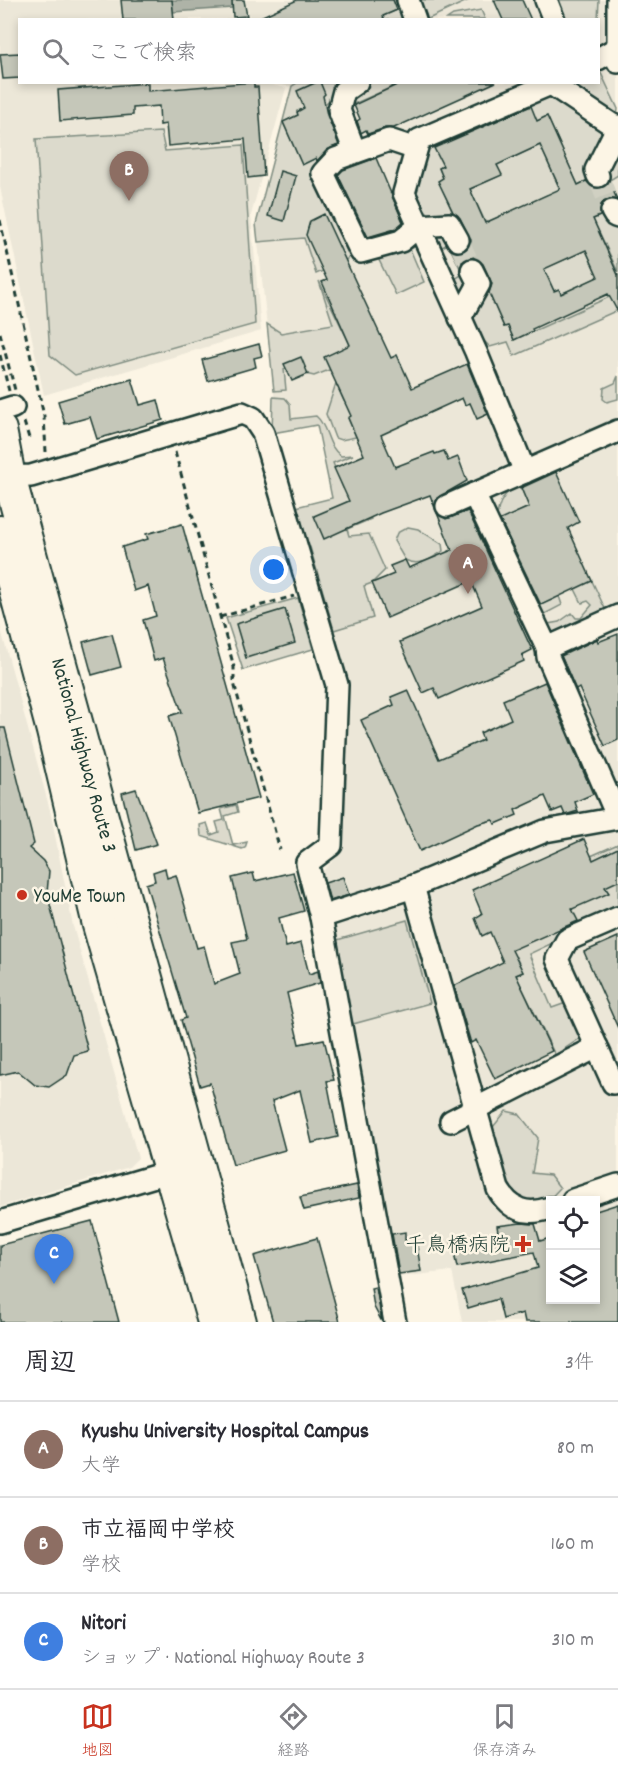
<!DOCTYPE html>
<html lang="ja">
<head>
<meta charset="utf-8">
<style>
	body { margin:0; font-family:Dekko,"Klee One",sans-serif; background:#f2f2f3; color:#2b2b33 }
	.controls { position:absolute; right:18px; bottom:18px; display:grid; overflow:hidden; border-radius:0px; box-shadow:0 3px 9px #0003 }
	.controls button { width:54px; height:54px; display:grid; place-items:center; padding:0; border:0; border-bottom:2px solid #e1e1e2; background:#fff; color:#2b2b33; font:30px sans-serif }
	.you { position:absolute; left:274px; top:570px; width:21px; height:21px; margin:-15px; border:4px solid #fff; border-radius:50%; background:#1a73e8; box-shadow:0 0 0 9px #1a73e833 }
	.badge { display:grid; place-items:center; width:39px; height:39px; border-radius:50%; background:#c8321e; color:#fff; font-size:20px; font-weight:700 }
	.pin { position:absolute; translate:-50% -50px; filter:drop-shadow(0 2px 3px #0008) }
	.pin::after { content:''; position:absolute; top:32px; width:21px; height:18px; background:inherit; clip-path:polygon(0 0,100% 0,50% 100%) }
	.list { margin:0; padding:0; list-style:none }
	h2 { display:flex; justify-content:space-between; align-items:center; height:78px; margin:0; padding:0 24px; font-size:26px }
	h2 small { font-size:20px; font-weight:400; color:#7c7c81 }
	.list li { display:grid; grid-template-columns:39px 1fr auto; gap:18px; align-items:center; box-sizing:border-box; height:96px; padding:0 24px; border-top:2px solid #e1e1e2 }
	.list b { display:block; font-size:22px; white-space:nowrap }
	.list p { margin:0; font-size:20px; white-space:nowrap; color:#7c7c81 }
	.list em { font-size:20px; font-style:normal; color:#7c7c81 }
	.icon { flex:none; width:33px; height:33px; fill:none; stroke:currentColor; stroke-width:2; stroke-linecap:round; stroke-linejoin:round }
	.map { position:relative; flex:none; width:618px; height:1322px; overflow:hidden }
	.search { position:absolute; background:#fff; box-shadow:0 3px 9px #0003; left:18px; right:18px; top:18px; height:66px; display:flex; align-items:center; gap:15px; box-sizing:border-box; padding:0 21px; border-radius:0px; color:#7c7c81; font-size:22px }
	.sheet { height:366px; background:#fff }
	nav { display:flex; justify-content:space-around; align-items:center; box-sizing:border-box; height:84px; border-top:2px solid #e1e1e2; background:#fff; font-size:16px; color:#7c7c81 }
	nav a { display:grid; justify-items:center; gap:3px }
	nav .on { color:#c8321e }
	.map>svg:first-child { display:block }
</style>
</head>
<body>
<div class="map">
<svg width="618" height="1322" viewBox="0 0 618 1322">
	<rect width="100%" height="100%" fill="#fcf5e5"/>
	<filter id="ink" filterUnits="userSpaceOnUse"><feTurbulence type="fractalNoise" baseFrequency=".0167" numOctaves="2"/><feDisplacementMap in="SourceGraphic" scale="12" xChannelSelector="R" yChannelSelector="G"/><feConvolveMatrix kernelMatrix="1 2 1 2 8 2 1 2 1" color-interpolation-filters="sRGB"/></filter>
	<g filter="url(#ink)">
		<g fill="#ece7d8" fill-rule="evenodd">
			<polygon points="0,0 241,0 245,19 20,20 20,82 258,82 286,88 251,215 261,331 44,395 0,187"/>
			<path d="M245,0h373v1322h-156l-10,-51 -54,6 -4,-32 -86,-359 29,-29 3,-82 6,-23 -1,-65 -53,-179 40,-10 -15,-73 -45,8 2,-42 -18,-167 36,-137 -20,-4 326,-1v-62l-348,-1zM550,1200h46v100h-46z"/>
			<polygon points="0,626 50,810 73,926 138,1158 129,1167 0,1207"/>
		</g>
		<g fill="#dcdacc" stroke="#7e8c80" stroke-width="1.5" fill-rule="evenodd">
			<polygon points="393,0 403,0 412,19 385,20 383,16 397,10"/>
			<polygon points="415,0 469,0 426,20"/>
			<polygon points="554,0 599,0 598,19 560,19"/>
			<polygon points="481,10 485,19 447,19 453,15"/>
			<polygon points="599,69 618,109 617,118 568,83 598,82"/>
			<polygon points="365,82 401,83 347,107 346,98"/>
			<polygon points="297,83 347,83 326,103 297,111 298,115 283,122 302,164 316,158 318,161 328,157 327,153 345,145 323,165 352,255 343,262 316,274 304,238 258,242 256,224 292,86"/>
			<polygon points="553,91 605,129 587,168 590,179 578,185 547,116 439,168 443,178 439,181 455,218 433,218 419,204 410,186 425,146"/>
			<polygon points="161,132 165,151 243,145 255,324 75,375 50,355 36,139"/>
			<polygon points="618,141 618,175 610,180 602,176"/>
			<polygon points="540,145 562,194 547,195 489,221 487,226 470,189 501,175 497,165"/>
			<polygon points="606,213 618,225 618,272 593,219"/>
			<path d="M575,226l23,51 -37,17 -2,-5 -5,2 -5,-10 -32,14 -16,-35zM568,241l7,14 -58,26 -6,-14z"/>
			<polygon points="431,234 450,235 469,277 466,294 459,294 453,280 463,274 448,244 438,249"/>
			<polygon points="414,235 417,246 410,249 424,282 396,295 377,256"/>
			<polygon points="319,281 357,359 314,376 284,369 286,390 274,391 267,324 281,333 333,324"/>
			<polygon points="486,286 504,327 508,325 514,340 618,293 618,310 514,356 508,342 490,347 473,330 471,305"/>
			<polygon points="618,376 618,399 607,402 603,399 604,388 615,383"/>
			<polygon points="336,383 344,401 358,413 348,418 356,437 341,440 335,438 326,414"/>
			<path d="M273,397l12,1 5,6 1,15 25,-3c13,11 10,30 25,40l12,-1 -20,8 10,25 13,-6 15,37 -24,10 2,7 20,-2 16,36 -13,13 -8,3 9,32 -39,12 -24,-83 -7,1 -11,-40 40,-10 -15,-73 -45,8z"/>
			<path d="M554,465l2,5 -36,16 9,21 -27,13 14,31 -3,3h3l23,51 15,-6 4,-6 4,12 -21,11 -44,-95c-1,-34 32,-42 57,-56z"/>
			<path d="M408,527l10,2 24,15 1,7c-12,8 -24,16 -38,9l-11,-19 3,-8z"/>
			<polygon points="592,581 607,613 551,638 546,629 548,624 559,622 572,613 576,618 581,618 592,605 588,601 582,603 575,589"/>
			<polygon points="298,598 313,649 243,670 226,618"/>
			<polygon points="236,805 238,812 225,816 233,845 247,842 245,848 242,849 201,836 200,825 207,823 211,835 219,832 216,822 224,820 221,809"/>
			<polygon points="618,844 618,912 529,954 552,1008 566,1003 582,1037 555,1055 516,975 523,972 516,957 511,959 498,929 602,896 604,886 591,856"/>
			<polygon points="407,920 430,1003 353,1024 330,942"/>
			<polygon points="506,1111 519,1114 538,1138 532,1173 550,1175 560,1188 544,1205 511,1200 505,1175 497,1162 491,1144 493,1127"/>
		</g>
		<polygon fill="#aeb3a7" stroke="#758479" stroke-width="1.5" points="172,0 232,0 232,8 173,12"/>
		<g fill="#c5c7b9" stroke="#1f3d34" stroke-width="1.5" fill-rule="evenodd">
			<polygon points="121,0 172,0 174,20 123,20"/>
			<polygon points="232,0 244,0 247,16 233,17"/>
			<polygon points="297,0 393,0 397,10 383,16 384,20 254,20"/>
			<polygon points="494,0 522,0 531,20 503,20"/>
			<polygon points="20,53 20,78 3,79 0,54"/>
			<polygon points="254,82 254,87 258,87 264,176 248,178 245,139 168,146 166,124 160,125 159,106 133,108 133,115 60,121 58,90 148,83 148,91"/>
			<polygon points="317,82 320,82 325,94 323,96 327,115 339,145 327,150 317,161 316,158 302,165 283,122 298,115 297,112 304,108 297,91"/>
			<polygon points="403,82 496,82 394,128 385,128 368,134 366,130 361,133 357,121 360,119 354,105"/>
			<path d="M531,106l6,15 10,-5 31,69 8,-4 9,7h6l8,-6 8,17 -12,1 -4,5 -1,11 -7,3 25,56v37l-10,-18 -76,35 1,2 -19,9 -6,-14 -4,1 -15,-34 3,-9 -9,-20 -10,-7 -11,5 -5,-9 12,-6 2,-7 -11,-22 -7,-6 -15,-31 5,-3 -4,-10 4,-2 -9,-18zM540,145l20,44 -75,34 -15,-34 32,-14 -5,-10zM586,250l12,27 -37,17 -2,-5 -5,2 -10,-22z"/>
			<polygon points="376,158 403,222 395,229 368,237 338,175 343,170"/>
			<polygon points="280,171 296,176 284,221 268,216"/>
			<polygon points="324,214 391,358 397,355 412,388 467,364 488,414 477,419 470,403 465,405 462,398 381,435 395,467 434,452 435,454 444,451 448,461 458,457 467,481 437,498 435,508 430,495 381,513 324,539 314,516 349,501 334,468 364,455 348,418 351,416 324,357 350,345 322,282 327,280 306,235 310,221"/>
			<polygon points="259,344 262,356 254,358 256,367 208,381 202,360"/>
			<polygon points="301,357 308,374 292,381 284,364"/>
			<polygon points="132,379 140,405 158,400 163,420 97,439 90,417 65,424 58,401"/>
			<polygon points="556,472 579,522 568,528 592,581 541,605 500,520 529,507 521,488"/>
			<polygon points="468,511 532,650 522,655 524,661 439,699 434,688 423,693 400,642 482,606 471,581 387,618 372,583 394,574 390,566 405,560 409,568 452,550 437,513 446,519"/>
			<polygon points="182,524 259,798 198,813 169,716 182,712 163,658 154,661 143,620 156,616 148,586 134,591 122,547 148,539 146,534"/>
			<polygon points="285,609 295,643 246,658 236,624"/>
			<polygon points="112,634 121,667 92,675 83,642"/>
			<polygon points="618,634 618,740 605,746 579,688 576,690 561,656 597,639 598,642"/>
			<polygon points="545,682 593,794 575,802 578,811 565,815 562,808 552,812 545,796 515,810 517,815 498,823 495,824 493,820 478,824 420,851 361,720 394,705 391,697 408,690 439,759 483,740 480,733 511,719 503,700"/>
			<polygon points="0,728 5,728 34,844 29,848 43,861 49,871 47,893 88,1051 74,1055 67,1075 49,1087 35,1085 18,1071 0,1075"/>
			<polygon points="136,789 157,844 136,850 122,793"/>
			<polygon points="584,839 593,860 618,848 618,881 605,887 609,893 572,909 578,921 512,950 523,972 516,975 552,1051 495,1079 476,1040 471,1043 470,1040 454,986 503,962 490,932 482,936 475,918 482,914 472,890"/>
			<polygon points="165,868 167,878 176,875 197,948 204,946 214,984 240,974 232,942 247,939 232,878 253,873 255,881 293,872 304,911 279,918 286,947 301,943 309,974 318,971 320,983 287,993 299,1044 324,1039 334,1080 327,1081 338,1137 312,1143 300,1090 272,1101 285,1150 233,1165 210,1083 200,1086 181,1020 186,1018 146,884 155,881 153,872"/>
			<polygon points="343,877 349,895 330,901 325,883"/>
			<polygon points="618,937 618,1028 584,952"/>
			<polygon points="357,1185 359,1198 304,1210 300,1197"/>
			<polygon points="618,1204 618,1322 525,1322 523,1313 503,1319 498,1299 468,1308 462,1290 538,1268 534,1252 457,1267 451,1240 498,1232 497,1226 521,1223 535,1224 540,1241 550,1238 550,1299 596,1299 596,1211"/>
			<polygon points="92,1221 119,1322 0,1322 0,1245"/>
			<polygon points="405,1232 405,1240 416,1240 421,1271 399,1274 392,1234"/>
			<polygon points="317,1238 340,1322 273,1322 254,1256"/>
			<polygon points="376,1287 382,1322 374,1307 371,1288"/>
		</g>
		<g fill="none" stroke-linecap="round" stroke-linejoin="round">
			<g stroke="#d0d0c2" stroke-width="21" stroke-dasharray="21 10" stroke-linecap="butt">
				<polyline points="598,176 612,211"/>
				<polyline points="458,240 472,270"/>
			</g>
			<defs>
				<g id="minor">
					<polyline points="408,0 415,20"/>
					<polyline points="546,0 554,20"/>
					<polyline points="618,0 618,62"/>
					<polyline points="598,59 617,48"/>
					<polyline points="551,84 617,128"/>
					<polyline points="416,149 389,140 336,159 323,173 361,252 401,241 419,226 449,224 458,240"/>
					<polyline points="355,152 339,110 344,91 357,82"/>
					<polyline points="598,176 596,170 618,126"/>
					<polyline points="612,211 615,216 618,217"/>
					<polyline points="460,318 479,284 472,270"/>
					<polyline points="0,411 13,407"/>
					<polyline points="525,472 476,352 404,193 419,140 555,82"/>
					<polyline points="9,477 31,476 242,413 253,418 263,433 337,685 331,845 307,863 321,917 395,1322"/>
					<polyline points="474,494 547,648 618,616"/>
					<polyline points="447,506 618,431"/>
					<polyline points="547,648 548,657 618,818"/>
					<path d="M413,886l85,303c12,21 29,27 52,19"/>
					<polyline points="321,917 404,890 545,831 618,818"/>
					<polyline points="613,1083 557,959 567,940 618,918"/>
					<polyline points="451,1121 597,1047"/>
					<polyline points="573,1200 618,1185"/>
					<polyline points="0,1222 182,1168"/>
				</g>
				<g id="highway">
					<path id="s1" d="M0,430l9,47 231,845"/>
					<polyline points="0,532 53,731 99,925 214,1322"/>
				</g>
			</defs>
			<use href="#minor" stroke="#1f3d34" stroke-width="26"/>
			<use href="#highway" stroke="#1f3d34" stroke-width="36"/>
			<g stroke="#1f3d34" stroke-width="3" stroke-dasharray="6 4.5" stroke-linecap="butt">
				<polyline points="0,220 44,416 46,452"/>
				<polyline points="0,333 15,390"/>
				<polyline points="0,355 9,391"/>
				<polyline points="24,422 29,438"/>
				<polyline points="175,452 234,667 234,683 280,850"/>
				<polyline points="220,617 294,596"/>
			</g>
			<use href="#minor" stroke="#fcf5e5" stroke-width="21"/>
			<use href="#highway" stroke="#fcf5e5" stroke-width="32"/>
		</g>
	</g>
	<g fill="#c8321e" stroke="#fcf5e5" stroke-width="2">
		<circle cx="22" cy="895" r="6"/>
		<path d="M520 1235h6v6h6v6h-6v6h-6v-6h-6v-6h6z"/>
	</g>
	<g text-anchor="middle" stroke-width="5" stroke-linejoin="round" paint-order="stroke">
		<g font-size="21" fill="#1f3d34" stroke="#fcf5e5">
			<text dy="7" stroke="none"><textPath href="#s1" startOffset="336">National Highway Route 3</textPath></text>
		</g>
		<g font-size="21" fill="#1f3d34" stroke="#fcf5e5" text-anchor="start">
			<text x="34" y="902">YouMe Town</text>
			<text x="510" y="1251" text-anchor="end">千鳥橋病院</text>
		</g>
	</g>
</svg>
<div class="controls">
<button><svg class="icon" aria-label="locate" viewBox="0 0 24 24"><circle cx="12" cy="12" r="6"/><path d="M12 2v4M12 18v4M2 12h4M18 12h4"/></svg></button>
<button><svg class="icon" aria-label="layers" viewBox="0 0 24 24"><path d="M12 4l9 5-9 5-9-5zM3 14l9 5 9-5"/></svg></button>
</div>
<div class="you"></div>
<div class="pin badge" style="left:468px;top:594px;background:#8d6e63">A</div>
<div class="pin badge" style="left:129px;top:201px;background:#8d6e63">B</div>
<div class="pin badge" style="left:54px;top:1284px;background:#3f7fe0">C</div>
<div class="search"><svg class="icon" aria-label="search" viewBox="0 0 24 24"><circle cx="10" cy="10" r="6"/><path d="M15 15l6 6"/></svg>ここで検索</div>
</div>
<section class="sheet">
<h2>周辺<small>3件</small></h2>
<ul class="list">
<li><span class="badge" style="background:#8d6e63">A</span><div><b>Kyushu University Hospital Campus</b><p>大学</p></div><em>80 m</em></li>
<li><span class="badge" style="background:#8d6e63">B</span><div><b>市立福岡中学校</b><p>学校</p></div><em>160 m</em></li>
<li><span class="badge" style="background:#3f7fe0">C</span><div><b>Nitori</b><p>ショップ · National Highway Route 3</p></div><em>310 m</em></li>
</ul>
</section>
<nav>
<a class="on"><svg class="icon" aria-label="map" viewBox="0 0 24 24"><path d="M3 6l6-2 6 2 6-2v14l-6 2-6-2-6 2zM9 4v14M15 6v14"/></svg>地図</a>
<a><svg class="icon" aria-label="directions" viewBox="0 0 24 24"><path d="M12 3l9 9-9 9-9-9zM9 14v-3h6M13 9l2 2-2 2"/></svg>経路</a>
<a><svg class="icon" aria-label="saved" viewBox="0 0 24 24"><path d="M7 4h10v16l-5-4-5 4z"/></svg>保存済み</a>
</nav>
</body>
</html>
